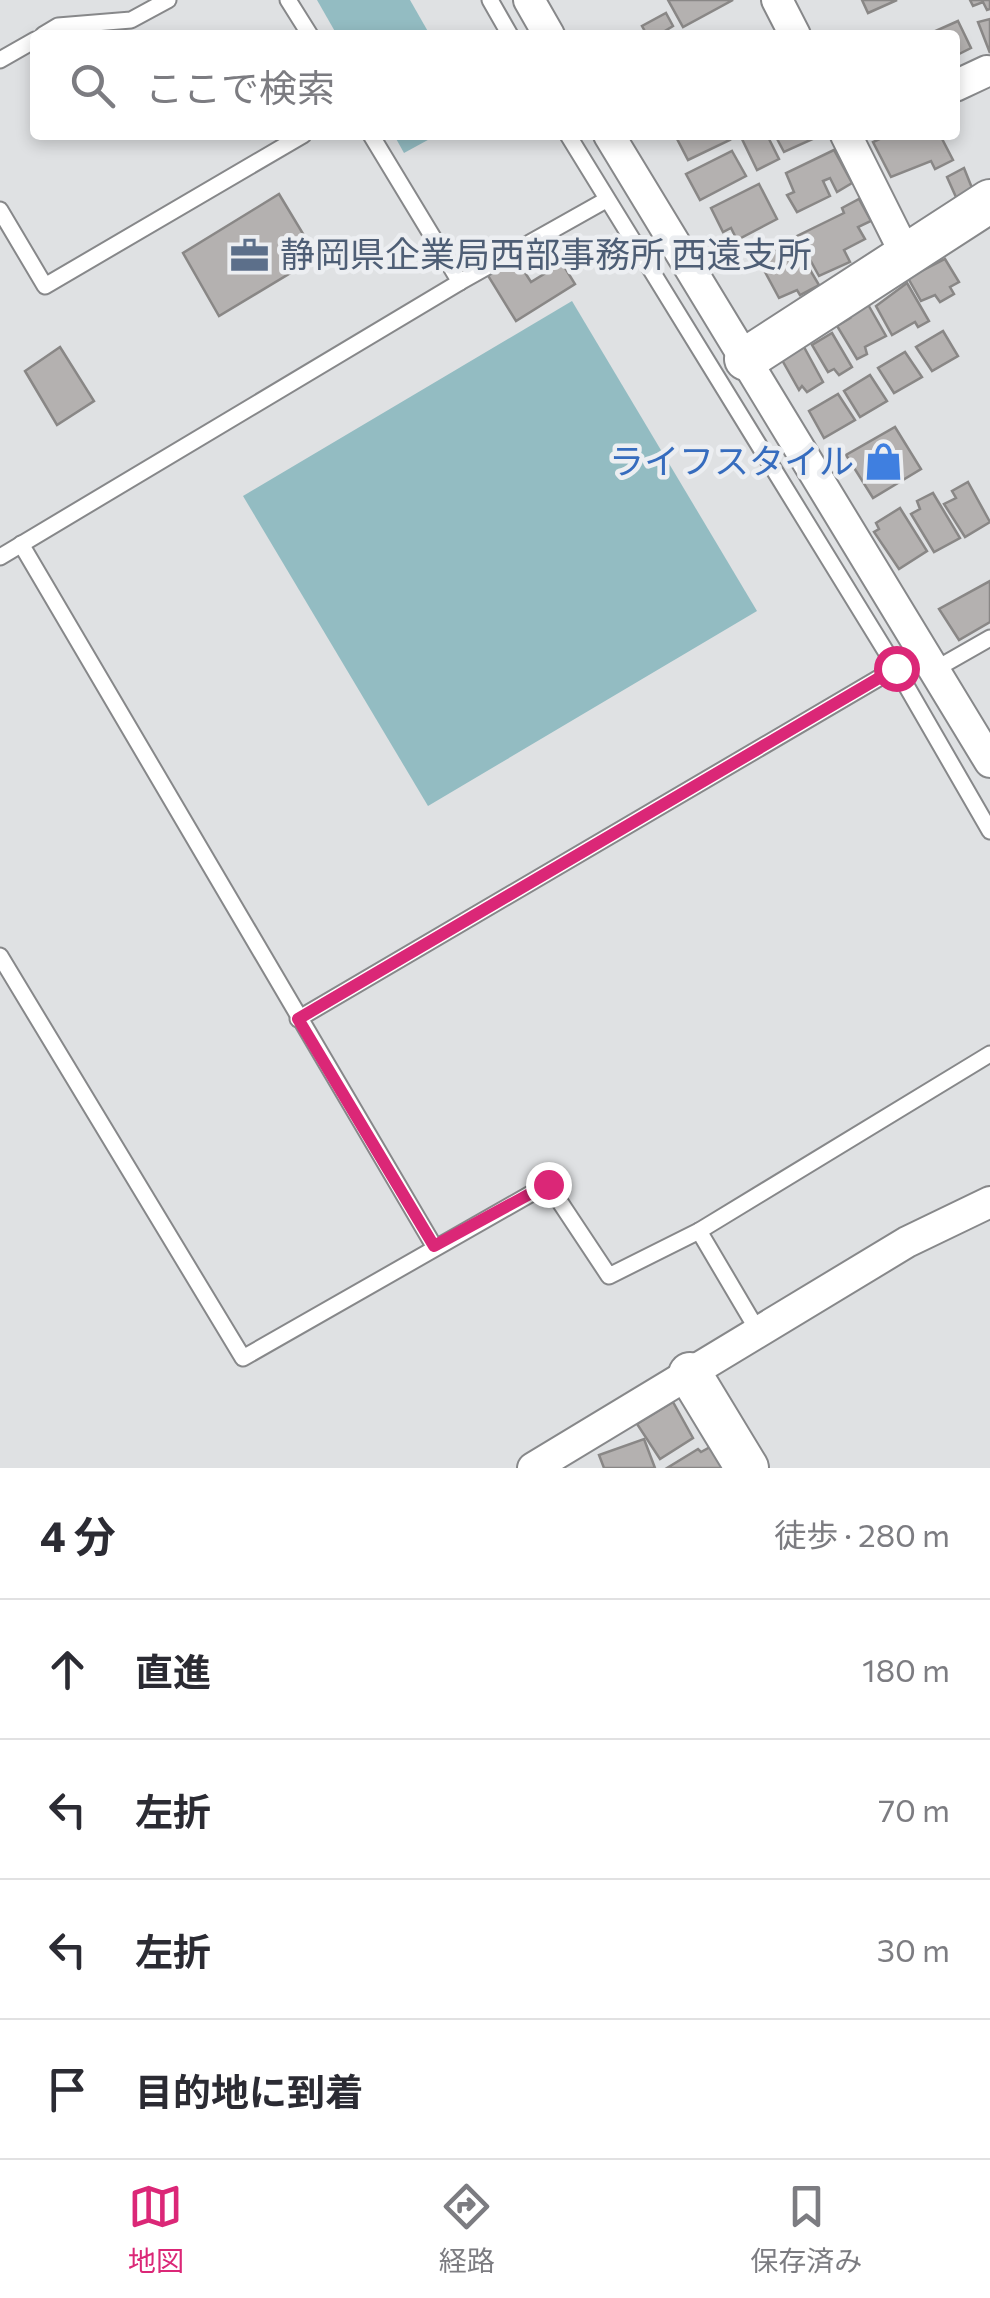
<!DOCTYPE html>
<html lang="ja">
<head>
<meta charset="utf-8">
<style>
	body { margin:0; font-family:Commissioner,"Noto Sans JP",sans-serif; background:#f7f7f7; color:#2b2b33 }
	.stop { position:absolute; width:30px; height:30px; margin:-22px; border:8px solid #db2777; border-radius:50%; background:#fff }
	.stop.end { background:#db2777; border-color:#fff; box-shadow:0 2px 10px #0008 }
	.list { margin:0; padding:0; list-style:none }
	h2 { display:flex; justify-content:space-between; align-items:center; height:130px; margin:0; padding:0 40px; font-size:42px }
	h2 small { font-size:32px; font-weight:400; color:#7c7c81 }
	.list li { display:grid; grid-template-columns:65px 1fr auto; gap:30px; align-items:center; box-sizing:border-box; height:140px; padding:0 40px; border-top:2px solid #e1e1e2 }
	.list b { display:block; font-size:38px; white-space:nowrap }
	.list em { font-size:32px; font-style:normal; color:#7c7c81 }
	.icon { flex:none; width:55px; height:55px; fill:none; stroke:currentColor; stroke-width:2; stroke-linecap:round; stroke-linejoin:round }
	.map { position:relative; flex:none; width:990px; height:1468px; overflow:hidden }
	.search { position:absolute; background:#fff; box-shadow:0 5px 15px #0003; left:30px; right:30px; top:30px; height:110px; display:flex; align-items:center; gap:25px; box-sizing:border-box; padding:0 35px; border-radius:10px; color:#7c7c81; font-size:38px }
	.sheet { height:690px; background:#fff }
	nav { display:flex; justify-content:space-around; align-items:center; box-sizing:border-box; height:140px; border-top:2px solid #e1e1e2; background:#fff; font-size:28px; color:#7c7c81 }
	nav a { display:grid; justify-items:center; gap:5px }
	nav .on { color:#db2777 }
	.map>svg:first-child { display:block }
</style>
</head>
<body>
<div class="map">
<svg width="990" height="1468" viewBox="0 0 990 1468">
	<rect width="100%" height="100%" fill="#dfe1e3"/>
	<g fill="#93bcc2">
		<polygon points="317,0 410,0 430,35 337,35"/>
		<polygon points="394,135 437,135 404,153"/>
		<polygon points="572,301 757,611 428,806 243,496"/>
	</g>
	<g fill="#b4b1b0" stroke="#898786" stroke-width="2.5">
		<polygon points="668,0 733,0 683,27"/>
		<polygon points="862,0 897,0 868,13"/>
		<polygon points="970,0 990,0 990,9 987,10 983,2 973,6"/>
		<polygon points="666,13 673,26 665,31 667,35 647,35 642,26"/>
		<polygon points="990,19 990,53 978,22"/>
		<polygon points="958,21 971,48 955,56 955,35 935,35 933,32"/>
		<polygon points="675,135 728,135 730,140 688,160"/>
		<polygon points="751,135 767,135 779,159 757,170 742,139"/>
		<polygon points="775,135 813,135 815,138 784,152"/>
		<polygon points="888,135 940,135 953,160 935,169 931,161 891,177 873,142"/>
		<polygon points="834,150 852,183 837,192 830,178 823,181 830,196 797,212 787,195 794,192 786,173"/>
		<polygon points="732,151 746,176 700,200 686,174"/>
		<polygon points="964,168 976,198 960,206 947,177"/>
		<polygon points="759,184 777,219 737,240 731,228 723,232 711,208"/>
		<polygon points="279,194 317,257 219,316 183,253"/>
		<polygon points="859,199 871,221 858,227 865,239 844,250 850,262 819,276 797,236 844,213 842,208"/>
		<polygon points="793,241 819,285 800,295 797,290 779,298 758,259"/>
		<polygon points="515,257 531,282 562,263 575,284 516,321 487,274"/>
		<polygon points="945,259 959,282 950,287 954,294 940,302 935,295 921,301 908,278"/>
		<polygon points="907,283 929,321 918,327 915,322 892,335 876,306"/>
		<polygon points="866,301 886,336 865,347 867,354 857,359 837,326 850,318 846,312"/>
		<polygon points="943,331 958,356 932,371 916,347"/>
		<polygon points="832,333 852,367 839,375 834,369 828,372 812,345"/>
		<polygon points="60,347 94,401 57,425 25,371"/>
		<polygon points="804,347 823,382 807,392 802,386 799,390 782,360"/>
		<polygon points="905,352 922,377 894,393 878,368"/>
		<polygon points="870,375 887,401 860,417 844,391"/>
		<polygon points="838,394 855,420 824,438 809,411"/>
		<polygon points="895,427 921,469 873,498 846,455"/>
		<polygon points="968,482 990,522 965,537 944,504 956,498 952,491"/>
		<polygon points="933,493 960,538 934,552 911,514 920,509 917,501"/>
		<polygon points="900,508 927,551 899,569 874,532 879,529 876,523"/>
		<polygon points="990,581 990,622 959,640 939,609"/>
		<polygon points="673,1402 693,1438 660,1459 637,1424"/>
		<polygon points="644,1439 655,1468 604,1468 599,1455"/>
		<polygon points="712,1446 724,1468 667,1468 698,1449 701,1452"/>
	</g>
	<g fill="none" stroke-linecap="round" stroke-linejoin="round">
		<defs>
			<g id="lane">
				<polyline points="288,0 310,35"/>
				<polyline points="490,0 510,35"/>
				<polyline points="43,35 58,26 131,20 168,0"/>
				<polyline points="0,60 35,40"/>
				<polyline points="371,135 460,282"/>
				<polyline points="568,135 896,668 990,831"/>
				<polyline points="0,210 45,286 303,135"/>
				<polyline points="21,544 434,1246"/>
				<polyline points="0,557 460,282 606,200"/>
				<polyline points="934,670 990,638"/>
				<polyline points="0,956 243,1358 548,1184 609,1276 699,1231 990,1054"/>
				<polyline points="298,1019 896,668"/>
				<polyline points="699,1231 758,1331"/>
			</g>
			<g id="street">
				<polyline points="529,0 549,35"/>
				<polyline points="777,0 795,35"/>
				<polyline points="955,86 987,71"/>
				<polyline points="609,135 990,762"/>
				<polyline points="846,135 906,255"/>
				<polyline points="533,1468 907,1242 990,1202"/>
			</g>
			<g id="secondary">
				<polyline points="746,359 990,201"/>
				<polyline points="690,1374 747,1468"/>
			</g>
		</defs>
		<use href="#lane" stroke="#87888a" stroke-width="19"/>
		<use href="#street" stroke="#87888a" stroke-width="34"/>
		<use href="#secondary" stroke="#87888a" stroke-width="46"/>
		<use href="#lane" stroke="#fff" stroke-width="15"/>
		<use href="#street" stroke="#fff" stroke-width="30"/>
		<use href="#secondary" stroke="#fff" stroke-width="42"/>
	</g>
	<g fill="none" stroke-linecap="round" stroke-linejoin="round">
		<polyline stroke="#db2777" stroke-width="12" points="548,1184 434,1246 298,1019 896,668"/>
	</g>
	<defs>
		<symbol id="office-bare" viewBox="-9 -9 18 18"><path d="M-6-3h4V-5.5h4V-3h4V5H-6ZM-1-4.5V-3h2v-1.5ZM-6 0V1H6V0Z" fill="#5c6f8a" stroke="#eceef1" stroke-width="2.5" paint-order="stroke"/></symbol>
		<symbol id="shop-bare" viewBox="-9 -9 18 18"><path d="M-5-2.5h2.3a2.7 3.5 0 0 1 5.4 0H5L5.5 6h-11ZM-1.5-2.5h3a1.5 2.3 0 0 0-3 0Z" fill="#3f7fe0" stroke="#eceef1" stroke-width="2.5" paint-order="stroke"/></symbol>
	</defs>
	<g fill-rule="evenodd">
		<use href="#office-bare" x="222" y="228" width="55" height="55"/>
		<use href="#shop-bare" x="856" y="434" width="55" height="55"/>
	</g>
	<g text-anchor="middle" stroke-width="9" stroke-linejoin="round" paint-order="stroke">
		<g font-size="35" fill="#4e5e75" stroke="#eceef1" text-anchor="start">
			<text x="280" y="267">静岡県企業局西部事務所 西遠支所</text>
		</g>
		<g font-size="35" fill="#366cbe" stroke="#eceef1" text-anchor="end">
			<text x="854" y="474">ライフスタイル</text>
		</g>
	</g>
</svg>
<div class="stop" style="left:896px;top:668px"></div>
<div class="stop end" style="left:548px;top:1184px"></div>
<div class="search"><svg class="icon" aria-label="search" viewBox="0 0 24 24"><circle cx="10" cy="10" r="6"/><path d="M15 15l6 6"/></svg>ここで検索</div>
</div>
<section class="sheet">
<h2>4 分<small>徒歩 · 280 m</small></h2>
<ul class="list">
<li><svg class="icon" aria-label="ahead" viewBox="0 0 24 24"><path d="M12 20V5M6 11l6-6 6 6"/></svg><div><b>直進</b></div><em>180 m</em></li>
<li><svg class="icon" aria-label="left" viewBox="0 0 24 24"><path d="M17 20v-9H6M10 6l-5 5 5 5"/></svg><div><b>左折</b></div><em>70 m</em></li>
<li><svg class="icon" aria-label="left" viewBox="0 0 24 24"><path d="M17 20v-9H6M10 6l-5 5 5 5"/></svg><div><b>左折</b></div><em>30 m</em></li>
<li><svg class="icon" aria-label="arrive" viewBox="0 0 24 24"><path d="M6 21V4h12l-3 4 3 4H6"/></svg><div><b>目的地に到着</b></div></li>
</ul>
</section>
<nav>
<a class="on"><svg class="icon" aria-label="map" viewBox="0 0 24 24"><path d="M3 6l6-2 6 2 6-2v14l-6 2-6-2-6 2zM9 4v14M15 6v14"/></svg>地図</a>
<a><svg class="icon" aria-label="directions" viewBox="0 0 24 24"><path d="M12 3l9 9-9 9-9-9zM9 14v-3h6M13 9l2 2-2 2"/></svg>経路</a>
<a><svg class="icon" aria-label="saved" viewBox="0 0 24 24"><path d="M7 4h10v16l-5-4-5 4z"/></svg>保存済み</a>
</nav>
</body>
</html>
